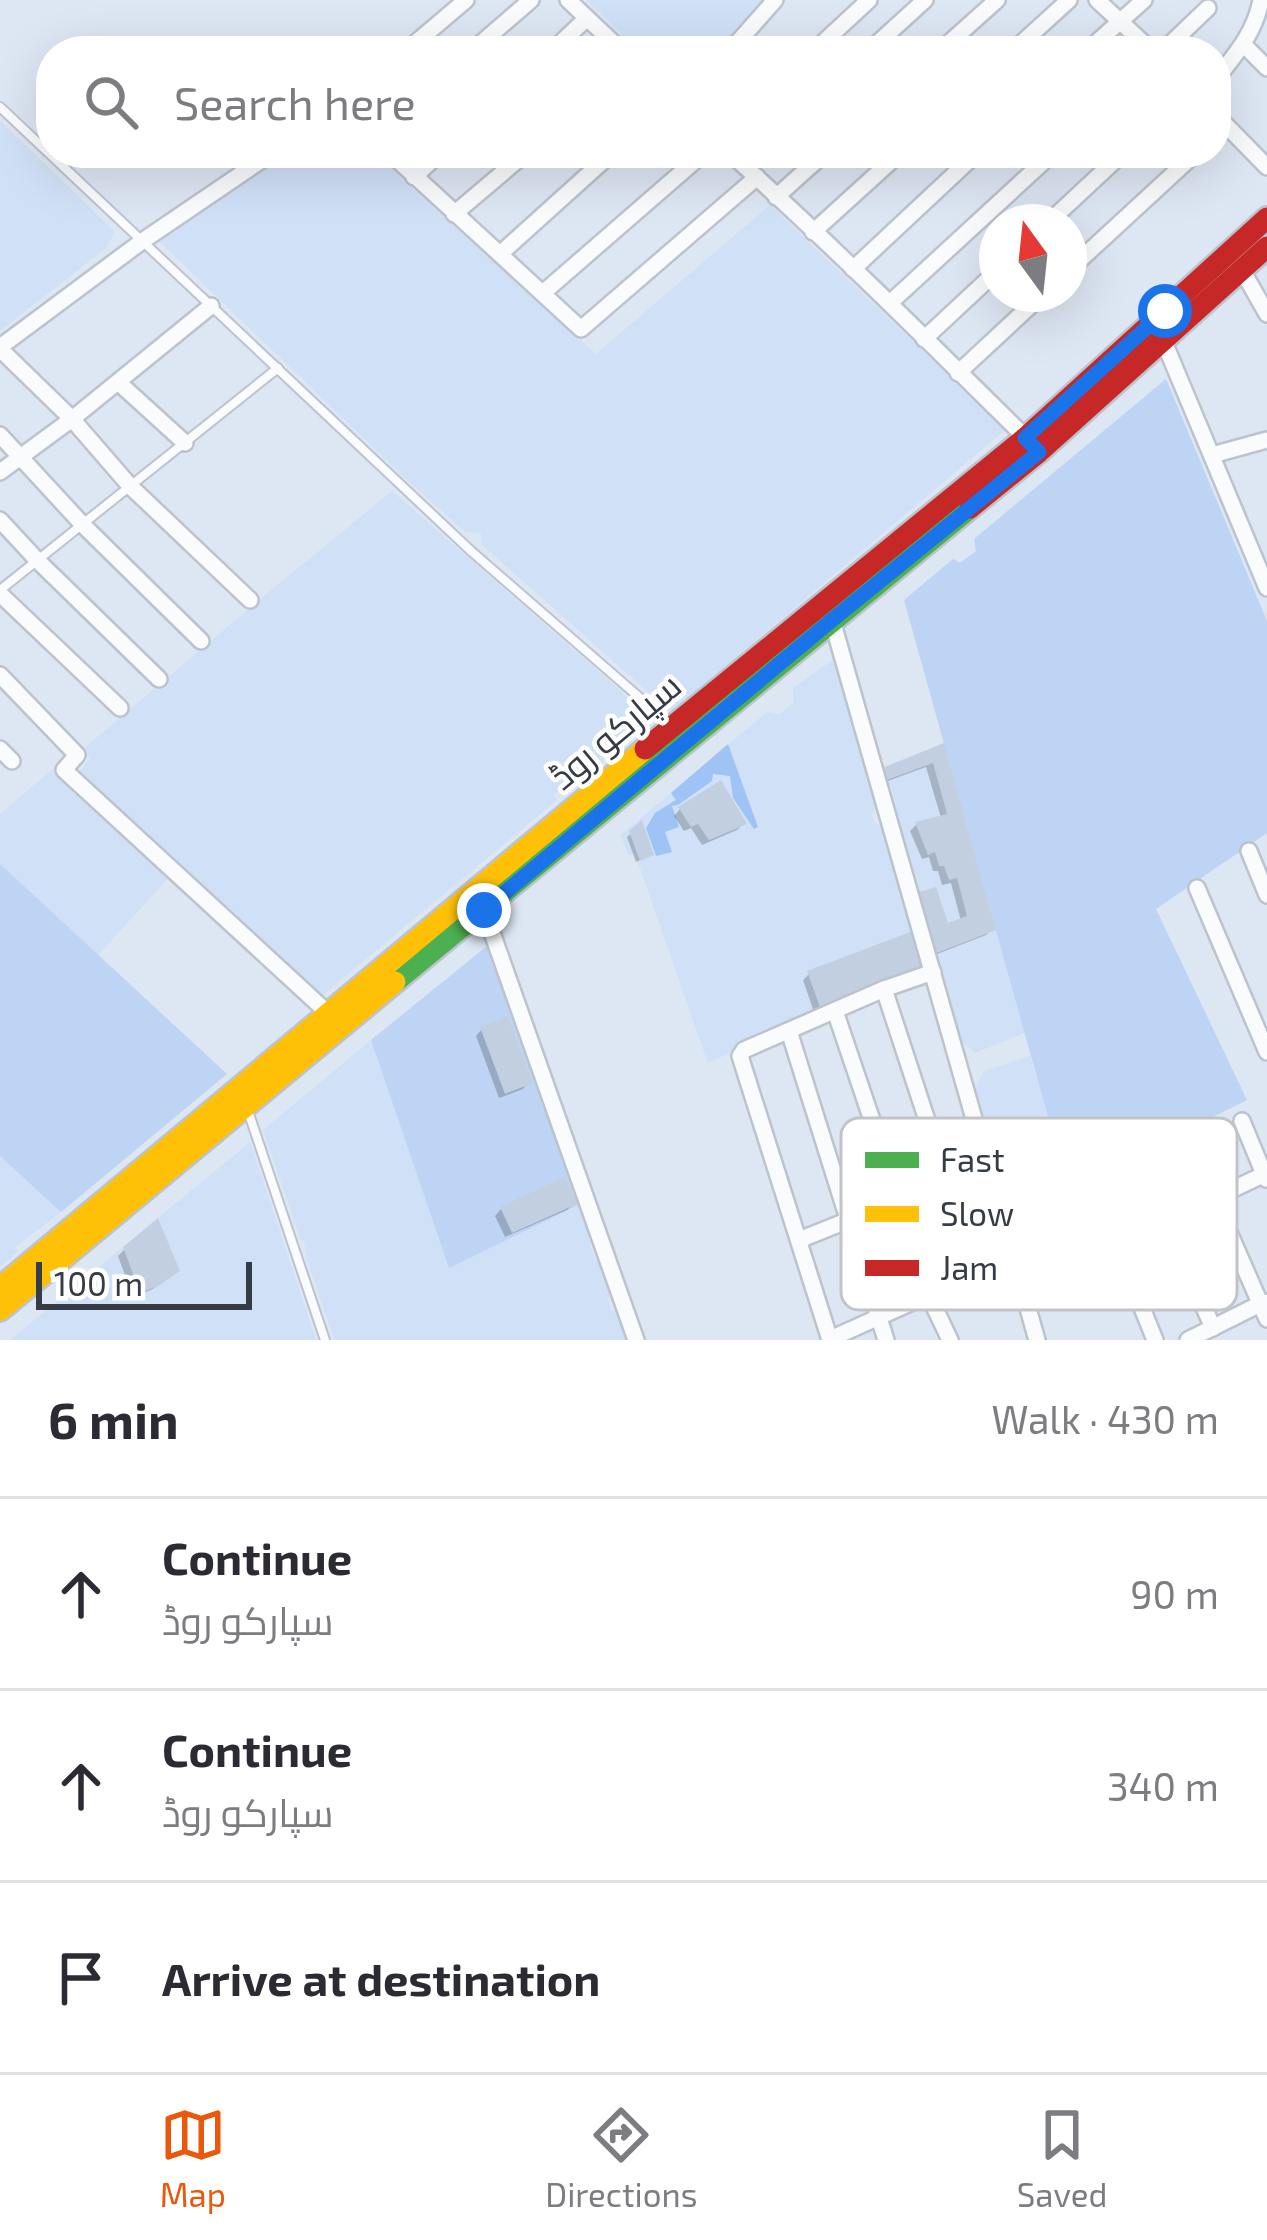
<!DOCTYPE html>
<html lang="en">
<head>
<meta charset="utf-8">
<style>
	body { margin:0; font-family:"Exo 2",Cairo,sans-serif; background:#f7f7f7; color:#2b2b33 }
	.compass { position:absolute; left:979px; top:204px; width:108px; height:108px; border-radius:50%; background:#fff; box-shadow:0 12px 48px #0002; rotate:345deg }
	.scale { position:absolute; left:36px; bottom:30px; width:216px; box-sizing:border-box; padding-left:12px; border:6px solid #353c45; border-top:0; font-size:33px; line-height:42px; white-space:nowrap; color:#353c45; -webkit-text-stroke:9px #fff; paint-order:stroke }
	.stop { position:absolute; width:36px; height:36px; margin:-27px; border:9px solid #1a73e8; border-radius:50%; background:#fff }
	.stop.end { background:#1a73e8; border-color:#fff; box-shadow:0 3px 12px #0008 }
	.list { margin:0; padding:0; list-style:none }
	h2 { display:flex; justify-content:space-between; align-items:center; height:156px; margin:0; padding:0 48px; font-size:51px }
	h2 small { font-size:39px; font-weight:400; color:#7c7c81 }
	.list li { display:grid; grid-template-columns:78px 1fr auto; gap:36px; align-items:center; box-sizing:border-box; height:192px; padding:0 48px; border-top:3px solid #e1e1e2 }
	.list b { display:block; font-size:45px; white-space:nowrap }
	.list p { margin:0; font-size:39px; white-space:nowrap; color:#7c7c81 }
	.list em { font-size:39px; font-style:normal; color:#7c7c81 }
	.icon { flex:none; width:66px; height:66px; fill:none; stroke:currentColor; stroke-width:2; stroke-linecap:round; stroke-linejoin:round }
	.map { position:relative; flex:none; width:1267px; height:1340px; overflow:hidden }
	.search { position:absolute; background:#fff; box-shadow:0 12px 48px #0002; left:36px; right:36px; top:36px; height:132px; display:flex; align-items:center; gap:30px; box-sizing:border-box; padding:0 42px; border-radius:48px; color:#7c7c81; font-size:45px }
	.sheet { height:732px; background:#fff }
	nav { display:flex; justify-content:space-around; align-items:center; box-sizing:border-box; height:168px; border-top:3px solid #e1e1e2; background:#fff; font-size:33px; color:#7c7c81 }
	nav a { display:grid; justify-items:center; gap:6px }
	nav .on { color:#ea580c }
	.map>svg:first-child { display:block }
</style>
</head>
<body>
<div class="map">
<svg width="1267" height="1340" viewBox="0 0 1267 1340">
	<rect width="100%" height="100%" fill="#dde6f3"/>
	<g fill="#d0e0f6">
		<polygon points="586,0 762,0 717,51 639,51"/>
		<polygon points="0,121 115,232 106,248 0,331"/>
		<polygon points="284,153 374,153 596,354 770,205 1005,430 671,712 482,545 481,534 465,532 405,478 158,240"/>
		<polygon points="392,491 655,721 623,748 613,745 603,754 603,763 572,788 554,793 557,800 319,998 77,775 90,759 82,750 270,591"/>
		<polygon points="834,659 876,807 872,815 874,822 882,827 925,969 776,1031 708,1063 635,854 628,855 621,835 767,712 780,714 793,702 793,688"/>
		<polygon points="944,743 1025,1033 975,1053 957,1037 892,809 895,802 891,787 885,784 880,769"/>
		<polygon points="53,769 170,876 98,955 0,864 0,814"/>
		<polygon points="371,1040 449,1267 582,1203 594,1236 590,1244 595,1260 603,1262 613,1292 608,1299 611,1310 620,1314 629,1340 334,1340 307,1259 304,1241 301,1241 263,1130"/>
		<polygon points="1030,1056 1064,1174 1003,1198 1000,1188 1003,1185 997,1175 990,1149 995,1144 994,1137 986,1134 974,1092 983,1072"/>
		<polygon points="250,1142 316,1340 10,1340 123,1247 140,1293 160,1285 180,1272 158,1218"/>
		<polygon points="0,1156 61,1212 15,1247 18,1251 0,1267"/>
	</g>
	<g fill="#bdd4f4">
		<polygon points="1166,379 1267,621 1267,833 1156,909 1247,1100 1068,1189 904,600 953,559 960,563 976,551 974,539"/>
		<polygon points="0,864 227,1074 61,1212 0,1156"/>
		<polygon points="487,946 582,1203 449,1268 371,1040"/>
	</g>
	<polygon fill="#9fc3f4" points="728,744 758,827 754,829 733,798 730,776 713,774 712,781 678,805 672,806 679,827 665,832 672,852 656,856 646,828 655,813 676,800 671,793"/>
	<g fill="#0003">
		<polygon points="942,747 992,929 986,935 927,958 946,927 961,921 951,883 942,885 938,871 933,871 929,857 922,859 910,831 916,825 941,818 926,767 877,785"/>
		<polygon points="680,809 743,824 737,830 702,845 691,828 684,831 674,816"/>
		<polygon points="641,825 650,855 636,862 627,837"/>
		<polygon points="911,935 815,1015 803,980 809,974"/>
		<polygon points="482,1029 529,1082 523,1089 499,1098 476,1036"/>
		<polygon points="574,1204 567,1210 505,1237 495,1216 501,1209"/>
		<polygon points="125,1249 170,1277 151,1290 133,1297 118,1256"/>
	</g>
	<g fill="#c2cfe1">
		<polygon points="944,743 996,930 934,954 916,893 936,887 948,923 967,916 957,878 949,880 944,866 939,866 935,852 928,855 915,822 947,814 933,763 884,781 880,769"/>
		<polygon points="721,780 747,824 709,840 698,824 691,827 678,807"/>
		<polygon points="642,820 654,855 640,861 629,831"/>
		<polygon points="913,931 925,969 821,1010 807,971"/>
		<polygon points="508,1016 533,1083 505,1094 480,1027"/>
		<polygon points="565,1177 577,1204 512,1233 500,1207"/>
		<polygon points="158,1218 180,1271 160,1285 140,1293 123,1247"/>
	</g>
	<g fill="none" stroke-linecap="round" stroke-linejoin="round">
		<defs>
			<g id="lane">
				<polyline points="0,107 471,551 670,724"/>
				<polyline points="0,590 278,368"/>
				<polyline points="247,1108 325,1340"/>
			</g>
			<g id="street">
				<polyline points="568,0 622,51"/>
				<polyline points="1097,0 1152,51"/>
				<polyline points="1244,45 1267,68"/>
				<polyline points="406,51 466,0"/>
				<polyline points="472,51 531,0"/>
				<polyline points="552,51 587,18"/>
				<polyline points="730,51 775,0"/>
				<polyline points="814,51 869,0"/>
				<polyline points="869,51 925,0"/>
				<polyline points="940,51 997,0"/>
				<polyline points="1013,51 1069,0"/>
				<polyline points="1087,51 1144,0"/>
				<polyline points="1163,51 1208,8"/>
				<path d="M1216,79c20,-25 39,-47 45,-79"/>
				<polyline points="1216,115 1267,167"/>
				<polyline points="390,153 581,329 757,177"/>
				<path d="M730,153c103,93 201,191 299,288"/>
				<polyline points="414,177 440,153"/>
				<polyline points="776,197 825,153"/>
				<polyline points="454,214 526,153"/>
				<polyline points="1049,222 1123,153"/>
				<polyline points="813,232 900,153"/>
				<polyline points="500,254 612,153"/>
				<polyline points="853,269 977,153"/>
				<polyline points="1069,270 1196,153"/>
				<polyline points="1242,270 1267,314"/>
				<polyline points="544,292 704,153"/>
				<polyline points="891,302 1053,153"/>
				<polyline points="924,339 997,271"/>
				<polyline points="1164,342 1267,588"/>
				<polyline points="0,347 141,242 272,153"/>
				<polyline points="0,349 72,419 130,486 250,600"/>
				<polyline points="958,373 1043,294"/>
				<polyline points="118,382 185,443"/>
				<polyline points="0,435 83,525 201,641"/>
				<polyline points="1212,455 1267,440"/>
				<polyline points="0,472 72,419 211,306"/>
				<polyline points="0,520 37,560 159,679"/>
				<polyline points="0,594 120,708"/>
				<polyline points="832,620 1037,1340"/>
				<polyline points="0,675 77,755 64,770 329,1014"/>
				<polyline points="0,749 12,761"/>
				<polyline points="1249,851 1267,895"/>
				<polyline points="1197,888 1267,1052"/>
				<polyline points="484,910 636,1340"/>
				<polyline points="884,989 977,1273"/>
				<polyline points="835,1011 899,1200 929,1296 950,1340"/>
				<polyline points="789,1031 886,1340"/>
				<polyline points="1242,1121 1266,1179"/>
				<polyline points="1187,1136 1267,1319"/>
				<polyline points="1143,1166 1213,1328"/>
				<polyline points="1096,1194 1155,1340"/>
				<polyline points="799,1240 946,1181"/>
				<polyline points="1118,1244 1267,1173"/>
				<polyline points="830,1339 977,1273 1015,1261"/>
				<polyline points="830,1340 740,1056 744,1050 884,989 933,972"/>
				<polyline points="1188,1340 1264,1302"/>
			</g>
			<polyline id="fast" points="395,982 970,508"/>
			<g id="slow">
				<polyline points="0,1288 645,749"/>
				<polyline points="0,1310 395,982"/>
			</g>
			<g id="jam">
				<polyline points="970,508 1039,452 1267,247"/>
				<polyline points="645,749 1025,438 1267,218"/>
			</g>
		</defs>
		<use href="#lane" stroke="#bcc3cd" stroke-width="12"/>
		<use href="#street" stroke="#bcc3cd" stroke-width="20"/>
		<use href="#fast" stroke="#bcc3cd" stroke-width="26"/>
		<use href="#slow" stroke="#bcc3cd" stroke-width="26"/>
		<use href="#jam" stroke="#bcc3cd" stroke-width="26"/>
		<use href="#lane" stroke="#fafbfd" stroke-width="8"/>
		<use href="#street" stroke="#fafbfd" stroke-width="15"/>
		<use href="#fast" stroke="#4caf50" stroke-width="21"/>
		<use href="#slow" stroke="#ffc107" stroke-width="21"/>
		<use href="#jam" stroke="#c62828" stroke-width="21"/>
	</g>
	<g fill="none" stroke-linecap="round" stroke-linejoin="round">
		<polyline stroke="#1a73e8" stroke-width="15" points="484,910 832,620 1039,452 1025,438 1165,311"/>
	</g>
	<g text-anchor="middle" stroke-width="9" stroke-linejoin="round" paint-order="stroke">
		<g font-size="36" fill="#353c45" stroke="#fff">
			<text transform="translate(615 731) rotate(-40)" y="13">سپارکو روڈ</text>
		</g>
	</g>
	<rect x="841" y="1118" width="396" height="192" rx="18" fill="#fff" stroke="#c2c4c7" stroke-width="3"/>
	<rect x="865" y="1152" width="54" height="16" fill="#4caf50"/>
	<rect x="865" y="1206" width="54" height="16" fill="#ffc107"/>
	<rect x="865" y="1260" width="54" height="16" fill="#c62828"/>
	<g font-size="33" fill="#353c45">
		<text x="940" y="1172">Fast</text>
		<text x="940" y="1226">Slow</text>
		<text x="940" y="1280">Jam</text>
	</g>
</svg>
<svg class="compass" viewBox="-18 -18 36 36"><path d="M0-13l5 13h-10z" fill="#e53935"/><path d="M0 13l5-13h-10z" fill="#7c7c81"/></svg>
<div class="scale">100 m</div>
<div class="stop" style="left:1165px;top:311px"></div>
<div class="stop end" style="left:484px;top:910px"></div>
<div class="search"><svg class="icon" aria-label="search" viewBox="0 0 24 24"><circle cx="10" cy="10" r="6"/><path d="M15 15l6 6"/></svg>Search here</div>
</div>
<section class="sheet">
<h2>6 min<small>Walk · 430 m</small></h2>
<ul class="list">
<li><svg class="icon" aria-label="ahead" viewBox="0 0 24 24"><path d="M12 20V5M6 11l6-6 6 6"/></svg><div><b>Continue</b><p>سپارکو روڈ</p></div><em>90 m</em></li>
<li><svg class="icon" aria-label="ahead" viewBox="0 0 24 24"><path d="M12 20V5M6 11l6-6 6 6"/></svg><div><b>Continue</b><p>سپارکو روڈ</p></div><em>340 m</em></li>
<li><svg class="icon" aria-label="arrive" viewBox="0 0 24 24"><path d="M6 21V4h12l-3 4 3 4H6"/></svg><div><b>Arrive at destination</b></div></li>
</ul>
</section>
<nav>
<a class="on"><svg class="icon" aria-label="map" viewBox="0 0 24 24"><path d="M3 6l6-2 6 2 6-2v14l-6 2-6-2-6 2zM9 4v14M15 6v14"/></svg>Map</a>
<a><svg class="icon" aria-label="directions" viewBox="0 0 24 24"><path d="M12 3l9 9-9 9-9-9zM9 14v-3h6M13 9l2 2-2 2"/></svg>Directions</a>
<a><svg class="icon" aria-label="saved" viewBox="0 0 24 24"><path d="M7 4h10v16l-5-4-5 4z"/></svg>Saved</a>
</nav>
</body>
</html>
